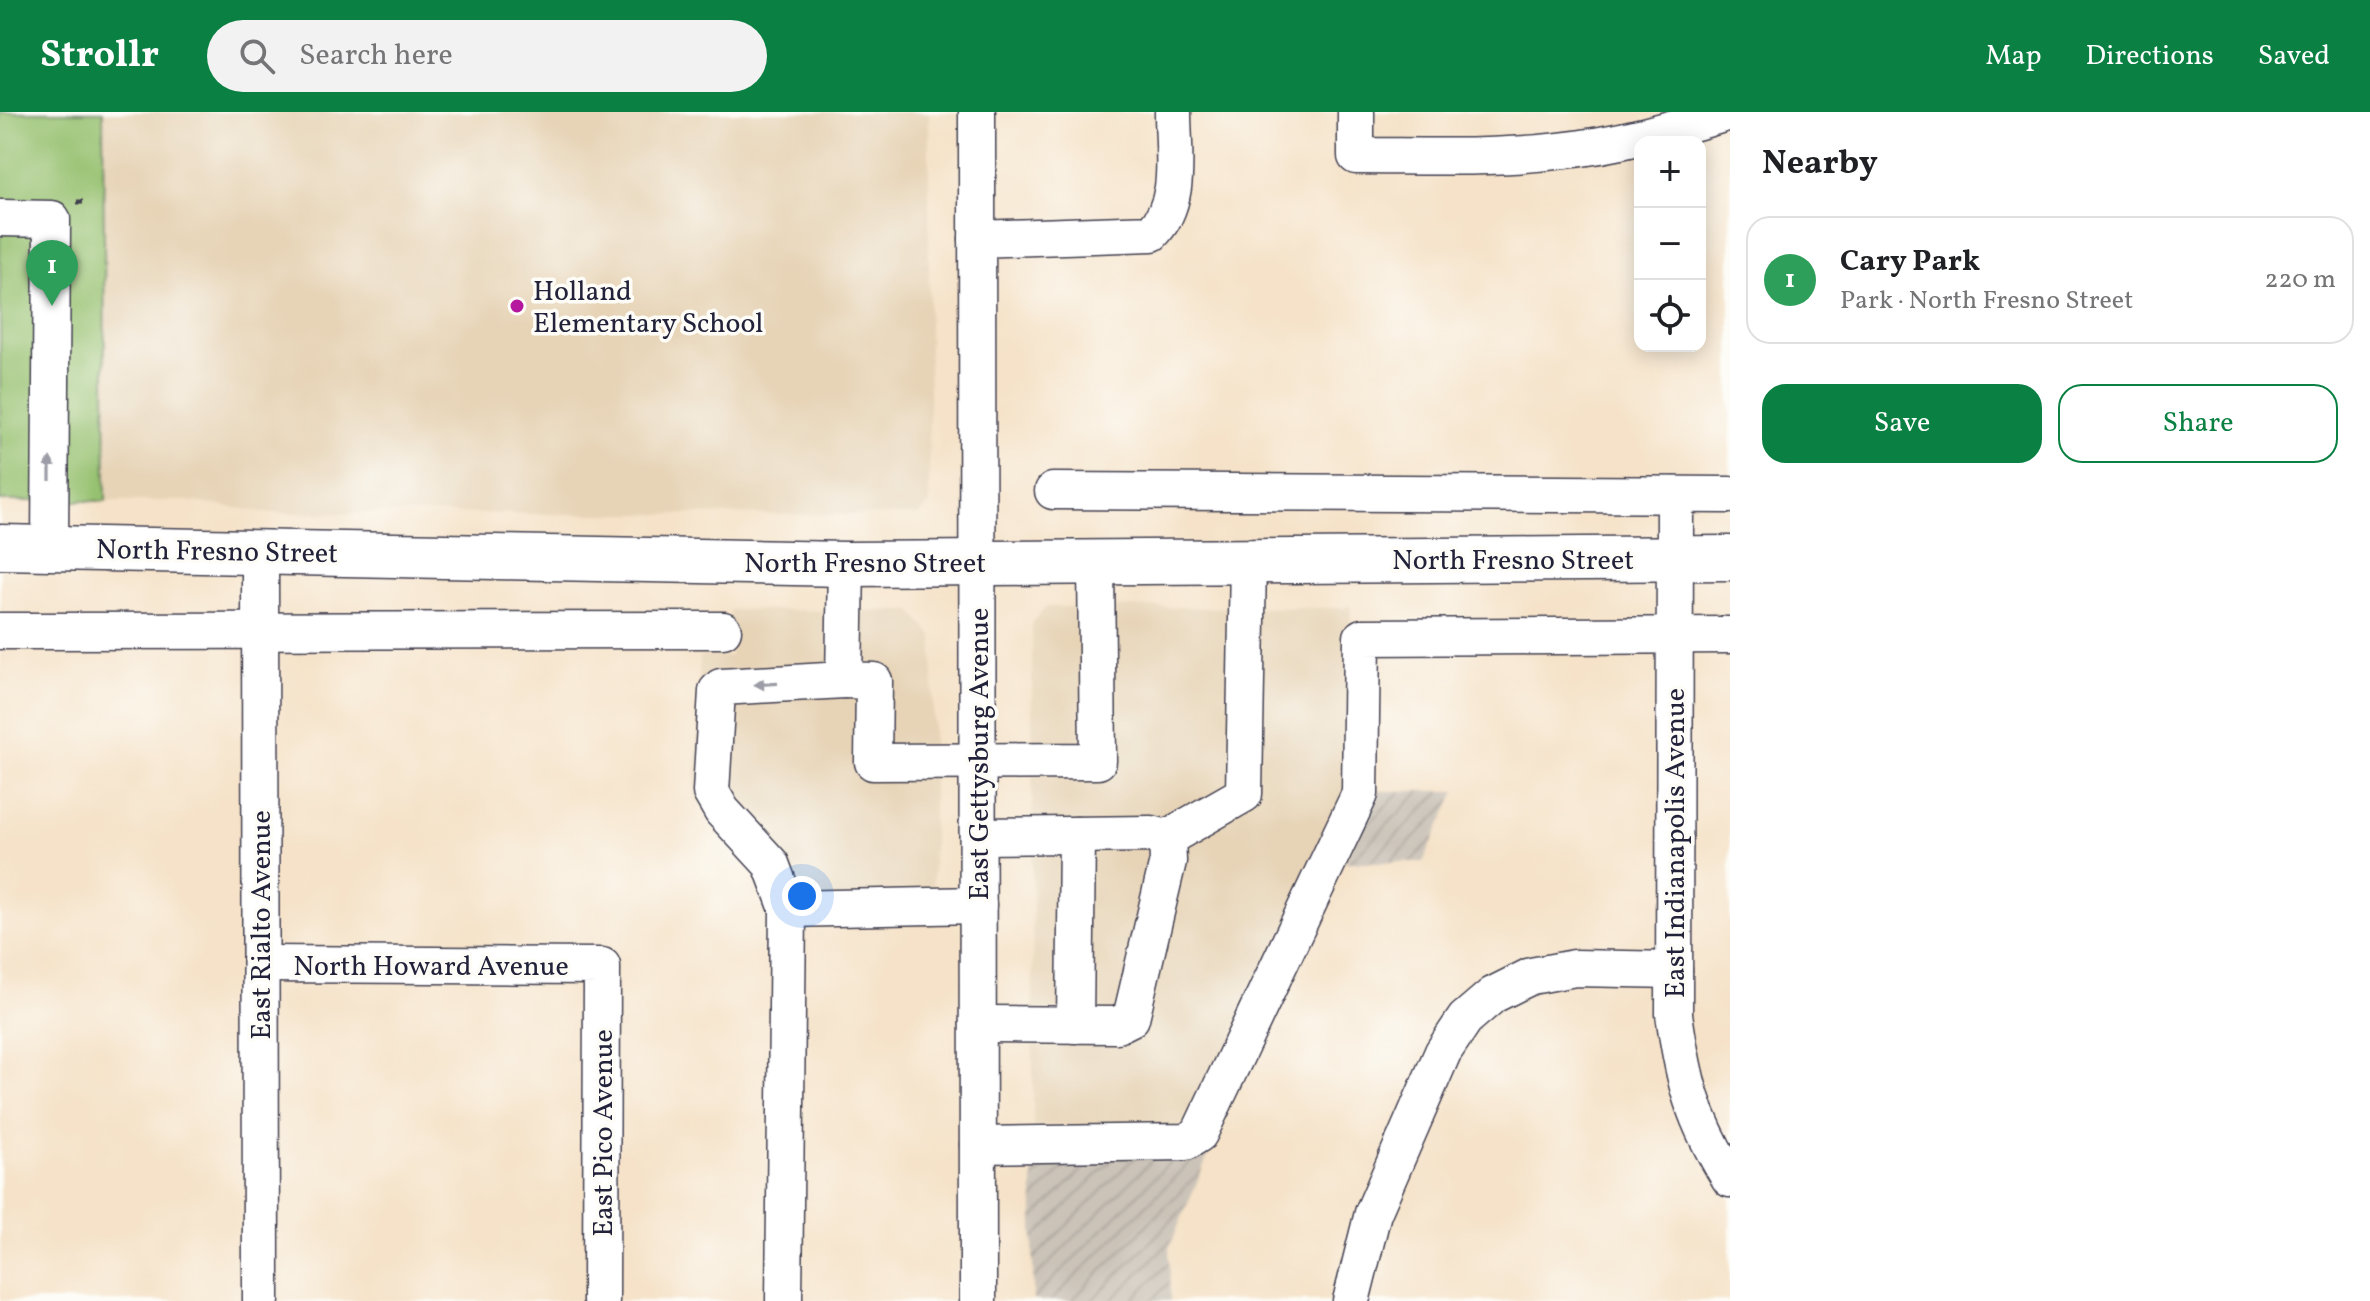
<!DOCTYPE html>
<html lang="en">
<head>
<meta charset="utf-8">
<style>
	body { margin:0; font-family:Vollkorn,serif; background:#f2f2f2; color:#202124 }
	.controls { position:absolute; right:24px; top:24px; display:grid; overflow:hidden; border-radius:16px; box-shadow:0 4px 20px #0003 }
	.controls button { width:72px; height:72px; display:grid; place-items:center; padding:0; border:0; border-bottom:2px solid #e0e0e0; background:#fff; color:#202124; font:40px sans-serif }
	.you { position:absolute; left:802px; top:784px; width:28px; height:28px; margin:-20px; border:6px solid #fff; border-radius:50%; background:#1a73e8; box-shadow:0 0 0 12px #1a73e833 }
	.badge { display:grid; place-items:center; width:52px; height:52px; border-radius:50%; background:#0b8043; color:#fff; font-size:26px; font-weight:700 }
	.pin { position:absolute; translate:-50% -66px; filter:drop-shadow(0 2px 4px #0008) }
	.pin::after { content:''; position:absolute; top:42px; width:28px; height:24px; background:inherit; clip-path:polygon(0 0,100% 0,50% 100%) }
	.list { margin:0; padding:0; list-style:none }
	h2 { display:flex; justify-content:space-between; align-items:center; height:104px; margin:0; padding:0 32px; font-size:34px }
	h2 small { font-size:26px; font-weight:400; color:#757577 }
	.list li { display:grid; grid-template-columns:52px 1fr auto; gap:24px; align-items:center; box-sizing:border-box; height:128px; margin:0 16px 16px; padding:0 16px; border:2px solid #e0e0e0; border-radius:24px }
	.list b { display:block; font-size:30px; white-space:nowrap }
	.list p { margin:0; font-size:26px; white-space:nowrap; color:#757577 }
	.list em { font-size:26px; font-style:normal; color:#757577 }
	.actions { display:flex; gap:16px; padding:24px 32px }
	.actions a { flex:1; padding:18px 0; border:2px solid #0b8043; border-radius:24px; text-align:center; font-size:28px; color:#0b8043 }
	.actions .main { background:#0b8043; color:#fff }
	.icon { flex:none; width:44px; height:44px; fill:none; stroke:currentColor; stroke-width:2; stroke-linecap:round; stroke-linejoin:round }
	.map { position:relative; flex:none; width:1730px; height:1189px; overflow:hidden }
	header { display:flex; align-items:center; gap:48px; box-sizing:border-box; height:112px; padding:0 40px; background:#0b8043; color:#fff }
	header strong { font-size:38px }
	nav { display:flex; gap:44px; margin-inline-start:auto; font-size:28px }
	.search { width:560px; height:72px; background:#f2f2f2; display:flex; align-items:center; gap:20px; box-sizing:border-box; padding:0 28px; border-radius:44px; color:#757577; font-size:30px }
	main { display:flex }
	aside { flex:1; background:#fff }
	.map>svg:first-child { display:block }
</style>
</head>
<body>
<header>
<strong>Strollr</strong>
<div class="search"><svg class="icon" aria-label="search" viewBox="0 0 24 24"><circle cx="10" cy="10" r="6"/><path d="M15 15l6 6"/></svg>Search here</div>
<nav><a>Map</a><a>Directions</a><a>Saved</a></nav>
</header>
<main>
<div class="map">
<svg width="1730" height="1189" viewBox="0 0 1730 1189">
	<defs>
		<pattern id="industrial-furrows" width="10" height="10" patternUnits="userSpaceOnUse" patternTransform="scale(2)"><rect width="10" height="10" fill="#cbc3b8"/><path d="M-1 1l2-2M0 10L10 0M9 11l2-2" fill="none" stroke="#aea79f"/></pattern>
	</defs>
	<rect width="100%" height="100%" fill="#fdfcf7"/>
	<filter id="ink" filterUnits="userSpaceOnUse"><feTurbulence type="fractalNoise" baseFrequency=".0125" numOctaves="2"/><feDisplacementMap in="SourceGraphic" scale="16" xChannelSelector="R" yChannelSelector="G"/><feConvolveMatrix kernelMatrix="1 2 1 2 8 2 1 2 1" color-interpolation-filters="sRGB"/></filter>
	<filter id="wash" filterUnits="userSpaceOnUse"><feTurbulence type="fractalNoise" baseFrequency=".006" numOctaves="4" result="noise"/><feDisplacementMap in="SourceGraphic" scale="32" xChannelSelector="R" yChannelSelector="G"/><feGaussianBlur stdDeviation="1.8" result="paint"/><feColorMatrix in="noise" values="0 0 0 0 0 0 0 0 0 0 0 0 0 0 0 0 0 1.4 0 .05"/><feComposite in="paint" operator="in"/></filter>
	<g filter="url(#wash)">
		<rect width="100%" height="100%" fill="#f5e2c8"/>
		<g fill="#e7d4b7">
			<polygon points="103,0 929,0 929,393 919,403 269,401 187,389 106,389"/>
			<polygon points="1351,492 1352,673 1193,1014 1033,1014 1032,510 1047,495 1344,496"/>
			<polygon points="730,498 912,499 933,524 933,814 770,815 770,777 695,685 700,544 730,544"/>
		</g>
		<g fill="url(#industrial-furrows)">
			<polygon points="1378,679 1456,679 1423,750 1345,750"/>
			<polygon points="1033,1040 1209,1041 1169,1136 1170,1189 1033,1189"/>
		</g>
		<polygon fill="#96c16f" stroke="#5c7255" stroke-width="2" points="0,0 103,0 106,389 0,389"/>
	</g>
	<g filter="url(#ink)">
		<g fill="none" stroke-linecap="round" stroke-linejoin="round">
			<defs>
				<g id="minor">
					<polyline points="977,0 978,1189"/>
					<path d="M1356,0v44c67,0 135,3 202,-5 59,-6 115,-22 172,-39"/>
					<polyline points="0,106 52,107 50,435"/>
					<path d="M977,127l175,-6c31,-31 21,-80 21,-121"/>
					<polyline points="1053,379 1730,383"/>
					<path d="M1675,383l-1,519c10,70 19,104 56,165"/>
					<polyline points="260,438 261,1189"/>
					<polyline points="846,452 844,568 874,569 873,650 1098,649 1096,450"/>
					<polyline points="0,519 723,518"/>
					<polyline points="978,724 1151,722 1167,726 1168,749 1131,906 1117,913 978,912"/>
					<polyline points="1167,726 1244,682 1248,448"/>
					<polyline points="788,797 978,793"/>
					<polyline points="261,852 602,854 601,1189"/>
					<polyline points="1075,913 1077,723"/>
					<polyline points="978,1033 1186,1030 1199,1022 1360,682 1362,525 1730,523"/>
					<polyline points="784,1189 788,797 771,752 722,699 711,680 717,579 721,575 844,568"/>
					<polyline points="1351,1189 1373,1101 1443,940 1465,907 1493,883 1531,864 1575,856 1674,858"/>
				</g>
				<polyline id="major" points="0,435 846,452 1730,446"/>
			</defs>
			<use href="#minor" stroke="#423f50" stroke-width="39"/>
			<use href="#major" stroke="#423f50" stroke-width="47"/>
			<polyline stroke="#423f50" stroke-width="5" stroke-dasharray="6 6" stroke-linecap="butt" points="77,90 89,90"/>
			<use href="#minor" stroke="#fff" stroke-width="36"/>
			<use href="#major" stroke="#fff" stroke-width="44"/>
		</g>
		<defs><path id="oneway-solid" d="M-6-.8H1V-3.2L6.5 0L1 3.2V.8H-6Z" transform="scale(2)"/></defs>
		<g fill="#9c9ca7">
			<use href="#oneway-solid" transform="translate(50 357) rotate(-90)"/>
			<use href="#oneway-solid" transform="translate(766 572) rotate(177)"/>
		</g>
	</g>
	<circle fill="#b5179e" stroke="#fdfcf7" stroke-width="3" cx="517" cy="194" r="8"/>
	<g text-anchor="middle" stroke-width="7" stroke-linejoin="round" paint-order="stroke">
		<g font-size="28" fill="#22223b" stroke="#fdfcf7" text-anchor="start">
			<text x="533" y="188">Holland<tspan x="533" dy="32">Elementary School</tspan></text>
		</g>
		<g font-size="28" fill="#22223b" stroke="#fdfcf7">
			<text transform="translate(217 438) rotate(1)" y="10">North Fresno Street</text>
			<text x="1513" y="457">North Fresno Street</text>
			<text x="865" y="460">North Fresno Street</text>
			<text transform="translate(978 642) rotate(-90)" y="10">East Gettysburg Avenue</text>
			<text transform="translate(1674 731) rotate(-90)" y="10">East Indianapolis Avenue</text>
			<text transform="translate(260 813) rotate(-90)" y="10">East Rialto Avenue</text>
			<text x="431" y="863">North Howard Avenue</text>
			<text transform="translate(602 1021) rotate(-90)" y="10">East Pico Avenue</text>
		</g>
	</g>
</svg>
<div class="controls">
<button>+</button>
<button>−</button>
<button><svg class="icon" aria-label="locate" viewBox="0 0 24 24"><circle cx="12" cy="12" r="6"/><path d="M12 2v4M12 18v4M2 12h4M18 12h4"/></svg></button>
</div>
<div class="you"></div>
<div class="pin badge" style="left:52px;top:194px;background:#2e9e5b">1</div>
</div>
<aside>
<h2>Nearby<small></small></h2>
<ul class="list">
<li><span class="badge" style="background:#2e9e5b">1</span><div><b>Cary Park</b><p>Park · North Fresno Street</p></div><em>220 m</em></li>
</ul>
<div class="actions"><a class="main">Save</a><a>Share</a></div>
</aside>
</main>
</body>
</html>
